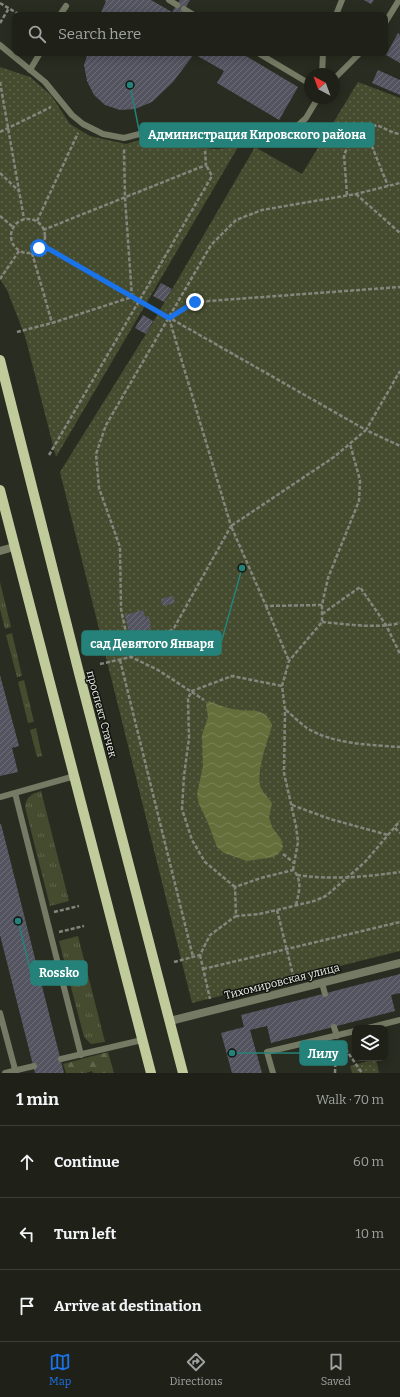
<!DOCTYPE html>
<html lang="en">
<head>
<meta charset="utf-8">
<style>
	body { margin:0; font-family:Bitter,serif; background:#272921; color:#f1f3f6 }
	.controls { position:absolute; right:12px; bottom:12px; display:grid; overflow:hidden; border-radius:8px; box-shadow:0 2px 10px #0003 }
	.controls button { width:36px; height:36px; display:grid; place-items:center; padding:0; border:0; border-bottom:1px solid #3c3e37; background:#1f2118; color:#f1f3f6; font:20px sans-serif }
	.compass { position:absolute; left:304px; top:68px; width:36px; height:36px; border-radius:50%; background:#1f2118; box-shadow:0 2px 10px #0003; rotate:319deg }
	.stop { position:absolute; width:12px; height:12px; margin:-9px; border:3px solid #1a73e8; border-radius:50%; background:#fff }
	.stop.end { background:#1a73e8; border-color:#fff; box-shadow:0 1px 4px #0008 }
	.list { margin:0; padding:0; list-style:none }
	h2 { display:flex; justify-content:space-between; align-items:center; height:52px; margin:0; padding:0 16px; font-size:17px }
	h2 small { font-size:13px; font-weight:400; color:#a1a3a2 }
	.list li { display:grid; grid-template-columns:26px 1fr auto; gap:12px; align-items:center; box-sizing:border-box; height:72px; padding:0 16px; border-top:1px solid #3c3e37 }
	.list b { display:block; font-size:15px; white-space:nowrap }
	.list em { font-size:13px; font-style:normal; color:#a1a3a2 }
	.icon { flex:none; width:22px; height:22px; fill:none; stroke:currentColor; stroke-width:2; stroke-linecap:round; stroke-linejoin:round }
	.map { position:relative; flex:none; width:400px; height:1073px; overflow:hidden }
	.search { position:absolute; background:#1f2118; box-shadow:0 2px 10px #0003; left:12px; right:12px; top:12px; height:44px; display:flex; align-items:center; gap:10px; box-sizing:border-box; padding:0 14px; border-radius:8px; color:#a1a3a2; font-size:15px }
	.sheet { height:268px; background:#1f2118 }
	nav { display:flex; justify-content:space-around; align-items:center; box-sizing:border-box; height:56px; border-top:1px solid #3c3e37; background:#1f2118; font-size:11px; color:#a1a3a2 }
	nav a { display:grid; justify-items:center; gap:2px }
	nav .on { color:#1a73e8 }
	.map>svg:first-child { display:block }
</style>
</head>
<body>
<div class="map">
<svg width="400" height="1073" viewBox="0 0 400 1073">
	<defs>
		<pattern id="grass-tufts" width="24" height="20" patternUnits="userSpaceOnUse"><rect width="24" height="20" fill="#454b2e"/><path d="M3 7l-1-3M5 7V3M7 7l1-3M15 17l-1-3M17 17v-4M19 17l1-3" fill="none" stroke="#60654c"/></pattern>
		<pattern id="forest-firs" width="22" height="20" patternUnits="userSpaceOnUse"><rect width="22" height="20" fill="#454b2e"/><path d="M5 1l3.5 6h-7zM16 11l3.5 6h-7z" fill="#60654c"/></pattern>
		<pattern id="park-dots" width="8" height="8" patternUnits="userSpaceOnUse"><rect width="8" height="8" fill="#454b2e"/><path d="M2 2h.1M6 6h.1" fill="none" stroke="#60654c" stroke-width="1.8" stroke-linecap="round"/></pattern>
		<pattern id="water-waves" width="16" height="10" patternUnits="userSpaceOnUse"><rect width="16" height="10" fill="#636e3a"/><path d="M0 5q4-4 8 0t8 0" fill="none" stroke="#798356"/></pattern>
		<pattern id="building-hatch" width="6" height="6" patternUnits="userSpaceOnUse"><rect width="6" height="6" fill="#535460"/><path d="M-1 1l2-2M0 6l6-6M5 7l2-2" fill="none" stroke="#6c6d77"/></pattern>
	</defs>
	<rect width="100%" height="100%" fill="#292c20"/>
	<g fill="url(#grass-tufts)">
		<polygon points="0,582 11,627 5,629 0,609"/>
		<polygon points="12,633 22,676 17,677 6,635"/>
		<polygon points="24,680 34,722 28,723 18,682"/>
		<polygon points="36,728 42,756 37,757 30,730"/>
		<path d="M41,791l28,110 -19,5 -25,-99c1,-10 6,-13 16,-16z"/>
		<polygon points="78,936 105,1042 91,1044 84,1037 59,941"/>
	</g>
	<polygon fill="url(#forest-firs)" points="108,1052 114,1073 93,1073 92,1071 86,1073 66,1073 63,1064"/>
	<g fill="url(#park-dots)">
		<polygon points="0,67 30,77 51,95 70,124 90,136 126,144 161,134 194,147 216,149 238,147 56,457 25,336 7,290 0,279"/>
		<polygon points="358,82 400,98 400,951 192,1003 60,472 146,334 255,147 302,174"/>
		<polygon points="376,1059 379,1073 352,1073 350,1066"/>
	</g>
	<path fill="url(#water-waves)" d="M209,701c8,3 16,7 24,8 17,4 31,-4 39,16 -4,16 -17,47 -11,63 2,5 8,10 11,15l-3,14 3,10 9,12 2,8 -3,5 -6,5 -27,4 -23,-8 -7,-6 -9,-24 -9,-19 -2,-10 6,-28 -1,-31 6,-18 -2,-13z"/>
	<g fill="url(#building-hatch)">
		<polygon points="104,0 151,0 172,12 180,0 190,0 181,15 100,15 106,1"/>
		<polygon points="364,0 374,0 371,4"/>
		<polygon points="398,33 400,35 400,63 386,55"/>
		<polygon points="88,53 241,53 298,87 279,120 217,83 224,71 194,54 173,82 152,102 135,109 120,110 105,105 94,95 87,81 84,65"/>
		<polygon points="378,70 400,80 400,95 372,83"/>
		<polygon points="161,283 172,289 164,302 153,296"/>
		<polygon points="143,315 153,321 146,334 135,328"/>
		<polygon points="173,596 175,603 163,606 161,599"/>
		<polygon points="143,610 145,617 149,616 151,629 147,630 149,637 131,641 125,615"/>
		<polygon points="0,675 19,746 12,748 18,772 0,776"/>
		<polygon points="0,824 1,824 64,1073 35,1073 0,935"/>
		<polygon points="400,974 400,993 391,995 395,1011 271,1043 267,1026 250,1030 262,1073 232,1073 221,1033 244,1027 241,1015"/>
	</g>
	<g fill="none" stroke-linecap="round" stroke-linejoin="round">
		<g stroke="#84867d" stroke-width="2.5" stroke-dasharray="4 2" stroke-linecap="butt">
			<polyline points="0,3 20,15"/>
			<polyline points="0,23 9,8"/>
			<polyline points="0,82 24,219"/>
			<polyline points="365,129 388,186"/>
			<polyline points="0,132 51,107"/>
			<polyline points="0,173 19,191"/>
			<polyline points="356,194 400,233"/>
			<polyline points="347,195 344,155 354,133 377,125 394,133 400,134"/>
			<polyline points="0,216 13,227"/>
			<circle cx="28" cy="236" r="17"/>
			<polyline points="37,221 78,133"/>
			<polyline points="43,230 206,165 205,151"/>
			<polyline points="42,245 366,430 400,371"/>
			<polyline points="32,253 52,323"/>
			<polyline points="0,279 19,251"/>
			<polyline points="169,318 231,526 174,628 131,657 158,670 204,700"/>
			<polyline points="169,318 195,302 400,287"/>
			<polyline points="17,332 52,323 132,297 125,198 124,149"/>
			<polyline points="49,455 212,176 206,165"/>
			<polyline points="322,605 266,606 231,526 334,457 366,430 400,446"/>
			<polyline points="266,606 289,661"/>
			<polyline points="322,614 360,587 386,625 400,654"/>
			<path d="M322,622c25,2 53,7 78,1"/>
			<polyline points="120,660 193,957"/>
			<polyline points="100,664 131,657 121,609 120,547 99,488 96,454 106,425 211,245 236,220 262,210 356,194 400,183"/>
			<path d="M286,710c7,6 14,13 21,18 25,16 64,17 93,19"/>
			<polyline points="292,805 330,819 388,835"/>
			<polyline points="395,828 400,833"/>
			<polyline points="283,854 294,863"/>
			<polyline points="293,870 298,842 296,826 284,773 285,709 282,686 289,661 322,622 322,605 328,578 359,501 360,480 350,444"/>
			<path d="M297,875c34,5 69,2 103,-3"/>
			<polyline points="235,887 205,862 192,840 182,809 184,776 189,738 188,698 192,691 232,676 282,686"/>
			<path d="M296,905c3,-13 7,-25 -3,-35l-32,8 -26,9 1,29 23,-2 18,-4 37,-9 12,-5 39,-34 35,-41"/>
			<polyline points="277,910 294,979"/>
			<polyline points="54,912 79,906"/>
			<polyline points="59,932 84,926"/>
			<polyline points="200,955 210,999"/>
			<polyline points="174,962 200,955 210,935 236,916"/>
			<polyline points="203,969 400,922"/>
			<polyline points="342,1044 362,1073"/>
			<polyline points="335,1073 336,1046"/>
		</g>
		<g stroke="#757a64" stroke-width="6">
			<polyline points="169,0 177,5"/>
			<polyline points="184,9 194,15"/>
			<polyline points="60,15 66,6"/>
			<polyline points="336,15 342,0"/>
			<polyline points="385,23 399,0"/>
			<polyline points="0,45 45,82 72,115 83,124 103,134 124,138 151,131 161,127 192,140 258,139 280,135 294,129 306,118 318,98"/>
			<polyline points="258,53 310,84"/>
			<polyline points="30,70 40,53"/>
			<polyline points="322,74 323,53"/>
			<polyline points="334,79 360,53"/>
			<polyline points="15,793 81,1055"/>
			<polyline points="0,797 75,776"/>
			<polyline points="322,983 325,994"/>
			<polyline points="0,1013 16,1073"/>
			<polyline points="334,1027 337,1036"/>
			<polyline points="368,1028 400,1020"/>
			<polyline points="61,1059 142,1040"/>
			<polyline points="5,1073 34,1066"/>
			<polyline points="273,1073 267,1052 355,1031"/>
		</g>
		<g stroke="#757a64" stroke-width="8">
			<polyline points="0,551 14,547"/>
			<polyline points="170,1021 400,963"/>
		</g>
		<g stroke="#c0cb9c" stroke-width="10">
			<polyline points="0,360 79,673 183,1073"/>
			<polyline points="0,490 151,1073"/>
		</g>
	</g>
	<g fill="none" stroke-linecap="round" stroke-linejoin="round">
		<polyline stroke="#1a73e8" stroke-width="5" points="39,248 42,245 169,318 195,302"/>
	</g>
	<g text-anchor="middle" stroke-width="3" stroke-linejoin="round" paint-order="stroke">
		<g font-size="11" fill="#e9ebe4" stroke="#12140f">
			<text transform="translate(102 714) rotate(75)" y="4">проспект Стачек</text>
			<text transform="translate(282 981) rotate(-14)" y="4">Тихомировская улица</text>
		</g>
	</g>
	<path fill="none" stroke="#25827a" stroke-width="1.5" d="M130 85L140 135M242 568L221 643M18 921L31 973M232 1053L300 1053"/>
	<g fill="#25827a" stroke="#12140f" stroke-width="1.5">
		<circle cx="130" cy="85" r="4"/>
		<circle cx="242" cy="568" r="4"/>
		<circle cx="18" cy="921" r="4"/>
		<circle cx="232" cy="1053" r="4"/>
	</g>
	<g fill="#25827a" stroke="#25827a" stroke-width="1.5">
		<rect x="140" y="123" width="234" height="24" rx="4"/>
		<rect x="82" y="631" width="139" height="24" rx="4"/>
		<rect x="31" y="961" width="56" height="24" rx="4"/>
		<rect x="300" y="1041" width="47" height="24" rx="4"/>
	</g>
	<g font-size="12" text-anchor="middle" font-weight="bold" fill="#fff">
		<text x="257" y="139">Администрация Кировского района</text>
		<text x="152" y="648">сад Девятого Января</text>
		<text x="59" y="977">Rossko</text>
		<text x="323" y="1058">Лилу</text>
	</g>
</svg>
<div class="controls">
<button><svg class="icon" aria-label="layers" viewBox="0 0 24 24"><path d="M12 4l9 5-9 5-9-5zM3 14l9 5 9-5"/></svg></button>
</div>
<svg class="compass" viewBox="-18 -18 36 36"><path d="M0-13l5 13h-10z" fill="#e53935"/><path d="M0 13l5-13h-10z" fill="#a1a3a2"/></svg>
<div class="stop" style="left:39px;top:248px"></div>
<div class="stop end" style="left:195px;top:302px"></div>
<div class="search"><svg class="icon" aria-label="search" viewBox="0 0 24 24"><circle cx="10" cy="10" r="6"/><path d="M15 15l6 6"/></svg>Search here</div>
</div>
<section class="sheet">
<h2>1 min<small>Walk · 70 m</small></h2>
<ul class="list">
<li><svg class="icon" aria-label="ahead" viewBox="0 0 24 24"><path d="M12 20V5M6 11l6-6 6 6"/></svg><div><b>Continue</b></div><em>60 m</em></li>
<li><svg class="icon" aria-label="left" viewBox="0 0 24 24"><path d="M17 20v-9H6M10 6l-5 5 5 5"/></svg><div><b>Turn left</b></div><em>10 m</em></li>
<li><svg class="icon" aria-label="arrive" viewBox="0 0 24 24"><path d="M6 21V4h12l-3 4 3 4H6"/></svg><div><b>Arrive at destination</b></div></li>
</ul>
</section>
<nav>
<a class="on"><svg class="icon" aria-label="map" viewBox="0 0 24 24"><path d="M3 6l6-2 6 2 6-2v14l-6 2-6-2-6 2zM9 4v14M15 6v14"/></svg>Map</a>
<a><svg class="icon" aria-label="directions" viewBox="0 0 24 24"><path d="M12 3l9 9-9 9-9-9zM9 14v-3h6M13 9l2 2-2 2"/></svg>Directions</a>
<a><svg class="icon" aria-label="saved" viewBox="0 0 24 24"><path d="M7 4h10v16l-5-4-5 4z"/></svg>Saved</a>
</nav>
</body>
</html>
